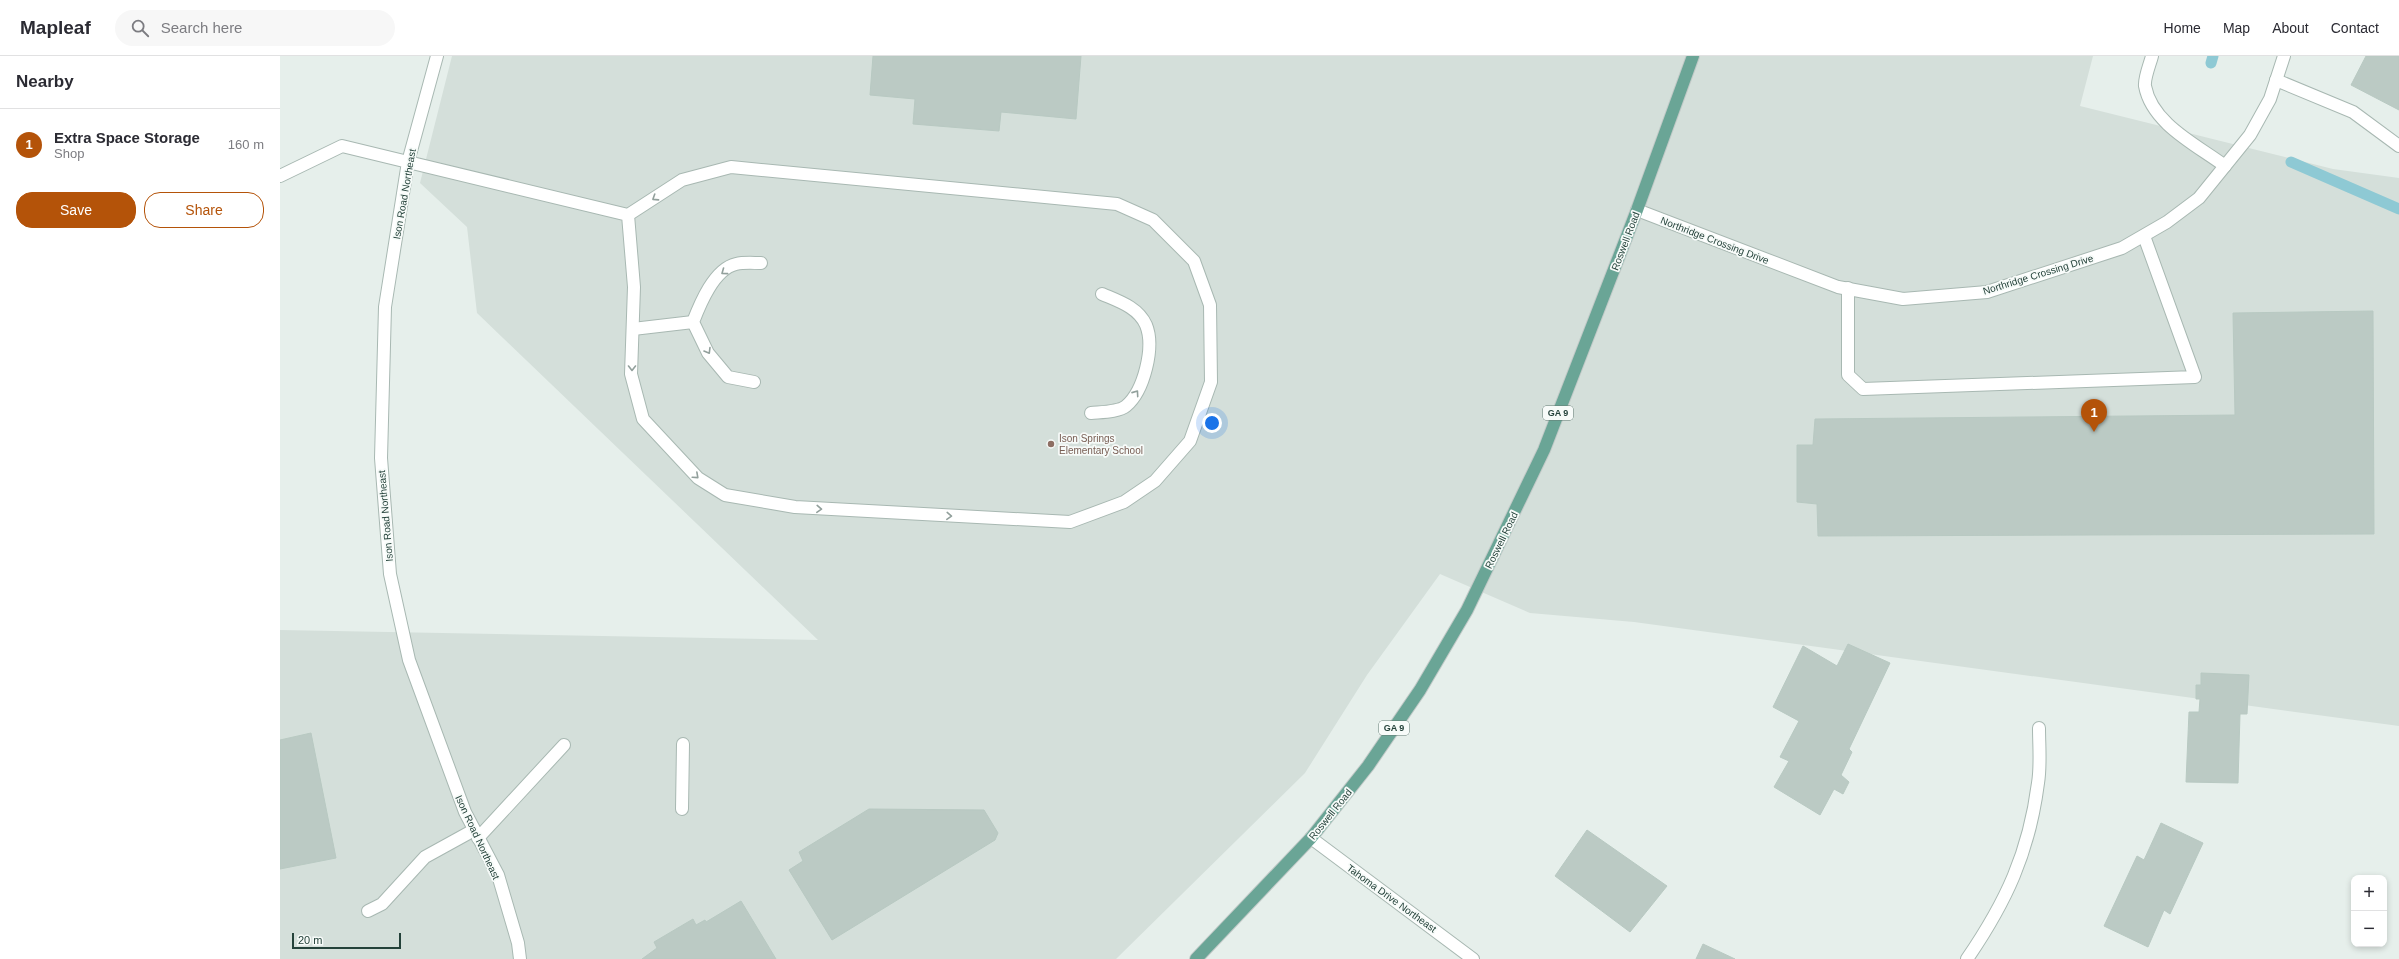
<!DOCTYPE html>
<html lang="en">
<head>
<meta charset="utf-8">
<style>
	body { margin:0; font-family:Arial,sans-serif; background:#f7f7f7; color:#2b2b33 }
	.controls { position:absolute; right:12px; bottom:12px; display:grid; overflow:hidden; border-radius:8px; box-shadow:0 2px 6px #0003 }
	.controls button { width:36px; height:36px; display:grid; place-items:center; padding:0; border:0; border-bottom:1px solid #e1e1e2; background:#fff; color:#2b2b33; font:20px sans-serif }
	.scale { position:absolute; left:12px; bottom:10px; width:109px; box-sizing:border-box; padding-left:4px; border:2px solid #24423a; border-top:0; font-size:11px; line-height:14px; white-space:nowrap; color:#24423a; -webkit-text-stroke:3px #f7fbf9; paint-order:stroke }
	.you { position:absolute; left:932px; top:367px; width:14px; height:14px; margin:-10px; border:3px solid #fff; border-radius:50%; background:#1a73e8; box-shadow:0 0 0 6px #1a73e833 }
	.badge { display:grid; place-items:center; width:26px; height:26px; border-radius:50%; background:#b45309; color:#fff; font-size:13px; font-weight:700 }
	.pin { position:absolute; translate:-50% -33px; filter:drop-shadow(0 1px 2px #0008) }
	.pin::after { content:''; position:absolute; top:21px; width:14px; height:12px; background:inherit; clip-path:polygon(0 0,100% 0,50% 100%) }
	.list { margin:0; padding:0; list-style:none }
	h2 { display:flex; justify-content:space-between; align-items:center; height:52px; margin:0; padding:0 16px; font-size:17px }
	h2 small { font-size:13px; font-weight:400; color:#7c7c81 }
	.list li { display:grid; grid-template-columns:26px 1fr auto; gap:12px; align-items:center; box-sizing:border-box; height:72px; padding:0 16px; border-top:1px solid #e1e1e2 }
	.list b { display:block; font-size:15px; white-space:nowrap }
	.list p { margin:0; font-size:13px; white-space:nowrap; color:#7c7c81 }
	.list em { font-size:13px; font-style:normal; color:#7c7c81 }
	.actions { display:flex; gap:8px; padding:12px 16px }
	.actions a { flex:1; padding:9px 0; border:1px solid #b45309; border-radius:16px; text-align:center; font-size:14px; color:#b45309 }
	.actions .main { background:#b45309; color:#fff }
	.icon { flex:none; width:22px; height:22px; fill:none; stroke:currentColor; stroke-width:2; stroke-linecap:round; stroke-linejoin:round }
	.map { position:relative; flex:none; width:2119px; height:903px; overflow:hidden }
	header { display:flex; align-items:center; gap:24px; box-sizing:border-box; height:56px; padding:0 20px; background:#fff; border-bottom:1px solid #e1e1e2 }
	header strong { font-size:19px }
	nav { display:flex; gap:22px; margin-inline-start:auto; font-size:14px }
	.search { width:280px; height:36px; background:#f7f7f7; display:flex; align-items:center; gap:10px; box-sizing:border-box; padding:0 14px; border-radius:22px; color:#7c7c81; font-size:15px }
	main { display:flex }
	aside { flex:1; background:#fff }
	.map>svg:first-child { display:block }
</style>
</head>
<body>
<header>
<strong>Mapleaf</strong>
<div class="search"><svg class="icon" aria-label="search" viewBox="0 0 24 24"><circle cx="10" cy="10" r="6"/><path d="M15 15l6 6"/></svg>Search here</div>
<nav><a>Home</a><a>Map</a><a>About</a><a>Contact</a></nav>
</header>
<main>
<aside>
<h2>Nearby<small></small></h2>
<ul class="list">
<li><span class="badge">1</span><div><b>Extra Space Storage</b><p>Shop</p></div><em>160 m</em></li>
</ul>
<div class="actions"><a class="main">Save</a><a>Share</a></div>
</aside>
<div class="map">
<svg width="2119" height="903" viewBox="0 0 2119 903">
	<rect width="100%" height="100%" fill="#e6efeb"/>
	<polygon fill="#d4dfda" points="172,0 1813,0 1800,50 2053,113 2119,122 2119,670 1354,566 1250,557 1160,518 1087,619 1025,717 836,903 0,903 0,574 538,584 197,257 187,171 140,127"/>
	<g fill="none" stroke-linecap="round" stroke-linejoin="round">
		<g stroke="#8ec9d4" stroke-width="11">
			<polyline points="1931,7 1933,0"/>
			<polyline points="2011,106 2119,153"/>
		</g>
	</g>
	<g fill="#bbcac4" stroke="#b8c9c2">
		<polygon points="593,0 801,0 796,63 721,56 719,75 633,68 635,43 590,39"/>
		<polygon points="2086,0 2119,0 2119,54 2071,29"/>
		<polygon points="2093,255 2094,478 1538,480 1537,448 1517,446 1517,389 1533,389 1535,363 1955,359 1953,257"/>
		<polygon points="1568,588 1610,607 1569,693 1572,696 1561,719 1569,726 1563,738 1554,733 1540,759 1494,731 1509,705 1500,701 1519,665 1493,651 1523,590 1557,610"/>
		<polygon points="1921,617 1969,619 1967,658 1960,658 1958,727 1906,726 1909,656 1919,656 1920,643 1916,643 1916,629 1921,629"/>
		<polygon points="31,677 56,802 0,813 0,684"/>
		<polygon points="589,753 704,754 718,777 715,784 552,884 509,814 523,805 519,796"/>
		<polygon points="1881,767 1923,787 1890,858 1884,854 1868,891 1824,870 1857,800 1864,804"/>
		<polygon points="1307,774 1387,830 1350,876 1275,820"/>
		<polygon points="461,845 496,903 362,903 377,892 374,886 413,863 416,869 425,864 426,866"/>
		<polygon points="1423,888 1455,903 1416,903"/>
	</g>
	<g fill="none" stroke-linecap="round" stroke-linejoin="round">
		<defs>
			<g id="service">
				<path d="M1872,0c-2,8 -8,22 -7,30 7,38 52,59 80,80"/>
				<polyline points="1996,24 2073,56 2119,90"/>
				<polyline points="128,106 348,159 402,124 451,111 837,148 873,164 914,205 930,249 931,326 910,385 875,425 844,446 790,466 515,451 445,439 418,422 363,363 351,318 354,231 348,159"/>
				<polyline points="1568,232 1568,319 1583,333 1915,321 1864,180"/>
				<polyline points="353,273 413,266"/>
				<path d="M474,326l-26,-5 -20,-24 -15,-31c7,-18 21,-53 43,-58 8,-2 17,-1 25,-1"/>
				<path d="M811,357c9,-1 28,-1 35,-7 18,-15 29,-59 20,-81 -8,-18 -28,-24 -44,-31"/>
				<polyline points="402,753 403,688"/>
				<polyline points="198,782 284,689"/>
				<polyline points="88,855 102,848 145,801 194,774"/>
			</g>
			<g id="minor">
				<polyline points="157,0 128,106 105,251 101,402 110,518 129,604 185,756 218,819 238,887 240,903"/>
				<polyline points="0,120 62,90 128,106"/>
				<polyline points="1357,154 1558,231 1623,243 1707,236 1842,192 1887,166 1919,142 1970,79 1990,43 2004,0"/>
				<polyline points="1031,782 1193,903"/>
				<path d="M1687,903c39,-57 62,-106 71,-176 3,-18 1,-37 1,-55"/>
			</g>
			<polyline id="primary" points="916,903 1031,782 1088,710 1140,634 1187,554 1264,394 1357,154 1413,0"/>
		</defs>
		<use href="#service" stroke="#a8b8b2" stroke-width="14"/>
		<use href="#minor" stroke="#a8b8b2" stroke-width="14"/>
		<use href="#primary" stroke="#c2cac8" stroke-width="14"/>
		<use href="#service" stroke="#fff" stroke-width="12"/>
		<use href="#minor" stroke="#fff" stroke-width="12"/>
		<use href="#primary" stroke="#6aa596" stroke-width="12"/>
	</g>
	<defs><path id="oneway-chevron" d="M-2-3.5L2.5 0L-2 3.5" fill="none" stroke-width="1.6" stroke-linecap="round" stroke-linejoin="round"/></defs>
	<g stroke="#92a09c">
		<use href="#oneway-chevron" transform="translate(375 142) rotate(147)"/>
		<use href="#oneway-chevron" transform="translate(444 216) rotate(144)"/>
		<use href="#oneway-chevron" transform="translate(428 295) rotate(59)"/>
		<use href="#oneway-chevron" transform="translate(352 312) rotate(90)"/>
		<use href="#oneway-chevron" transform="translate(856 337) rotate(-55)"/>
		<use href="#oneway-chevron" transform="translate(416 420) rotate(42)"/>
		<use href="#oneway-chevron" transform="translate(539 453) rotate(3)"/>
		<use href="#oneway-chevron" transform="translate(669 460) rotate(3)"/>
	</g>
	<circle fill="#8d6e63" stroke="#f7fbf9" stroke-width="1.5" cx="771" cy="388" r="4"/>
	<g text-anchor="middle" stroke-width="3.5" stroke-linejoin="round" paint-order="stroke">
		<g fill="#f7fbf9" stroke="#637a73" stroke-width="1">
			<rect x="1263" y="350" width="30" height="14" rx="3"/>
			<rect x="1099" y="665" width="30" height="14" rx="3"/>
		</g>
		<g font-size="9" font-weight="bold" fill="#24423a">
			<text x="1278" y="360">GA 9</text>
			<text x="1114" y="675">GA 9</text>
		</g>
		<g font-size="10" fill="#24423a" stroke="#f7fbf9">
			<text transform="translate(124 138) rotate(-80)" y="4">Ison Road Northeast</text>
			<text transform="translate(1435 184) rotate(21)" y="4">Northridge Crossing Drive</text>
			<text transform="translate(1345 185) rotate(-69)" y="4">Roswell Road</text>
			<text transform="translate(1758 218) rotate(-17)" y="4">Northridge Crossing Drive</text>
			<text transform="translate(105 460) rotate(-95)" y="4">Ison Road Northeast</text>
			<text transform="translate(1221 484) rotate(-64)" y="4">Roswell Road</text>
			<text transform="translate(1050 758) rotate(-51)" y="4">Roswell Road</text>
			<text transform="translate(198 781) rotate(65)" y="4">Ison Road Northeast</text>
			<text transform="translate(1112 842) rotate(36)" y="4">Tahoma Drive Northeast</text>
		</g>
		<g font-size="10" fill="#785e54" stroke="#f7fbf9" text-anchor="start">
			<text x="779" y="386">Ison Springs<tspan x="779" dy="12">Elementary School</tspan></text>
		</g>
	</g>
</svg>
<div class="controls">
<button>+</button>
<button>−</button>
</div>
<div class="scale">20 m</div>
<div class="you"></div>
<div class="pin badge" style="left:1814px;top:376px">1</div>
</div>
</main>
</body>
</html>
